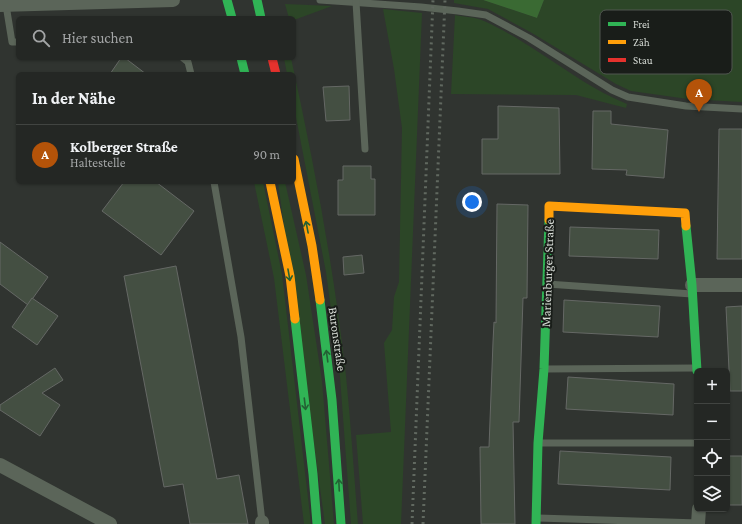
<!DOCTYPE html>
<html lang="de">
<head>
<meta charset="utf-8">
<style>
	body { margin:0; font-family:"Crimson Pro",serif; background:#2c2f2c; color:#f1f3f6 }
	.controls { position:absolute; right:12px; bottom:12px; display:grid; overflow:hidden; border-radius:6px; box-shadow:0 1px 3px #0004 }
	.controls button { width:36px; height:36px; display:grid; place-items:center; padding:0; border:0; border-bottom:1px solid #414441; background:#242724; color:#f1f3f6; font:20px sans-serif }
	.you { position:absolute; left:472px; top:202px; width:14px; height:14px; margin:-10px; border:3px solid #fff; border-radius:50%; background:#1a73e8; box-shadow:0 0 0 6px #1a73e833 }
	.badge { display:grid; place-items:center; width:26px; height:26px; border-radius:50%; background:#b45309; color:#fff; font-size:13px; font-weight:700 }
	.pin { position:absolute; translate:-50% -33px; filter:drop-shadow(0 1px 2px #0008) }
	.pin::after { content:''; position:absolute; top:21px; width:14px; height:12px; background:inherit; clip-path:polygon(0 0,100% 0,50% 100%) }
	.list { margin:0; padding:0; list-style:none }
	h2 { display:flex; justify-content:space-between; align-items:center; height:52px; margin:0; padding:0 16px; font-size:17px }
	h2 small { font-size:13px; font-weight:400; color:#a3a5a6 }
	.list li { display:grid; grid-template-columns:26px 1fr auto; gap:12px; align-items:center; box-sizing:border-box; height:60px; padding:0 16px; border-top:1px solid #414441 }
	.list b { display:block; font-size:15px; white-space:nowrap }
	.list p { margin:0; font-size:13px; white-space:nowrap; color:#a3a5a6 }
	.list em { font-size:13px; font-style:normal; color:#a3a5a6 }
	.icon { flex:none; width:22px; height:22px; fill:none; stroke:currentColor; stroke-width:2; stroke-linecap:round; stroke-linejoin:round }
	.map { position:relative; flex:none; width:742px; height:524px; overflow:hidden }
	.search { position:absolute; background:#242724; box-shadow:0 1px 3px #0004; left:16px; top:16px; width:280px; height:44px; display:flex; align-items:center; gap:10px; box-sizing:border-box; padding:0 14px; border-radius:6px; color:#a3a5a6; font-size:15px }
	.panel { position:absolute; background:#242724; box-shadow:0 1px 3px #0004; left:16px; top:72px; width:280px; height:112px; border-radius:6px }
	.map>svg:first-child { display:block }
</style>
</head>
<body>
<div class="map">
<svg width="742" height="524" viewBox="0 0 742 524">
	<rect width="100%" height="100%" fill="#303430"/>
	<g fill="#2c4627">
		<polygon points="454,0 483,0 537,18 544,0 742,0 742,102 688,99 631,91 616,84 532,33 488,9 454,3"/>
		<polygon points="285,4 332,6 294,20 294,18 289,18"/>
		<polygon points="383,9 422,13 401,524 363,524 356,435 391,432 384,343 392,330 394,297 399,282 402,128 394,69"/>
		<path d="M455,15c9,2 21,2 29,6 51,23 92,62 143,83l-1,4 -50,-13 -125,-1z"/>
		<path d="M284,58h7c23,105 43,211 55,318 5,49 8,99 12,148h-7l-11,-147 -14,-105 -32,-165v-33h-7z"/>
		<polygon points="254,182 263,182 282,274 311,524 304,524 274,278"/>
		<polygon points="278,182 285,182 306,275 322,381 334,524 325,524"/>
	</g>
	<polygon fill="#3a6a33" points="483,0 544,0 537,18"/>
	<g fill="#444f42" stroke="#656865">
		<polygon points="121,58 125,58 146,74 110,74"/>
		<polygon points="349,86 350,120 326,121 323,87"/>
		<polygon points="498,106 559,108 560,174 482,174 482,139 498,139"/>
		<polygon points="593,111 611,111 611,124 668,130 664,178 626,175 627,170 592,169"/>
		<polygon points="719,129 742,129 742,259 717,259"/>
		<polygon points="343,166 371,166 371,179 375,179 375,215 338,215 338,180 343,180"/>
		<polygon points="124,182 156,182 194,211 161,255 102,211"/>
		<polygon points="497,204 528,205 527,298 523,298 519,422 513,422 515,524 481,524 480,447 489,447 493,342 494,322 496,323"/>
		<polygon points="570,227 659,230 658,259 569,256"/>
		<polygon points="0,242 48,277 28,305 0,284"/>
		<polygon points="362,255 364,273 344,275 343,257"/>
		<polygon points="176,266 217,479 239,475 248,524 190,524 183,484 164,487 124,276"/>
		<polygon points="32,298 58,316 37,345 12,327"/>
		<polygon points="564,300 660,306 658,337 563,332"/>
		<polygon points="742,306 742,391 730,391 726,307"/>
		<polygon points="55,368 63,380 42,393 60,405 40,436 0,410 0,405"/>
		<polygon points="568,377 674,384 673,415 566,409"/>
		<polygon points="560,451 671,457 670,490 558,484"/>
		<rect x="727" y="456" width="15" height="49"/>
	</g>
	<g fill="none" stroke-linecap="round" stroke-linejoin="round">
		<g stroke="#5b6559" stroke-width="7">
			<polyline points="320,0 421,7 458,11 486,15 529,38 612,90 628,97 686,106 742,109"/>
			<polyline points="356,2 365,149"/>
			<polyline points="6,5 12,42 18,42"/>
			<polyline points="183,58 188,62 191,74"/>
			<polyline points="214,182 241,337 262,522"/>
			<polyline points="547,284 692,294"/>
			<polyline points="545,369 696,368"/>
			<polyline points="539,443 697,443"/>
			<polyline points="538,518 699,523"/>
		</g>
		<g stroke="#5b6559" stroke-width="14">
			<polyline points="0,5 173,0"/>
			<polyline points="692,285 742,285"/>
			<polyline points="0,465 110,524"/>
			<polyline points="262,522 262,524"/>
			<polyline points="698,524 699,509"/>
		</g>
		<g stroke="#30b455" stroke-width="9">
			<polyline points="227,0 232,18"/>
			<polyline points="257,0 261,18"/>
			<polyline points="241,58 245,74"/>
			<polyline points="686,226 692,285 697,371"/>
			<polyline points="320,300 332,400 341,524"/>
			<polyline points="295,319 313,474 317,524"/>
			<polyline points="536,524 538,443 544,369 549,220"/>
		</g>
		<g stroke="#ff9f0a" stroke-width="9">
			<polyline points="294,159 312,246 320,300"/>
			<polyline points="270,182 290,276 295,319"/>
			<polyline points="549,220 549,206 685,213 686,226"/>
		</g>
		<polyline stroke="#e5322d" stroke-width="9" points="272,58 276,74"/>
		<g stroke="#616960" stroke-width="3" stroke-dasharray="2 4" stroke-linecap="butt">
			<polyline points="412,524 433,0"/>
			<polyline points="423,524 445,0"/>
		</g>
	</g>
	<defs><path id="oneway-shaft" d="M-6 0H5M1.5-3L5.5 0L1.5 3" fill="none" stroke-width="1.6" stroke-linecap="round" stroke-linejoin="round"/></defs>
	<g stroke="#236134">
		<use href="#oneway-shaft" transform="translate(307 227) rotate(-101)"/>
		<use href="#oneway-shaft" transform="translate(289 275) rotate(80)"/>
		<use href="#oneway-shaft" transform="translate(327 356) rotate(-98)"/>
		<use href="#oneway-shaft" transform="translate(305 404) rotate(83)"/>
		<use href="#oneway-shaft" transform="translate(339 485) rotate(-93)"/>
	</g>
	<g text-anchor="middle" stroke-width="4" stroke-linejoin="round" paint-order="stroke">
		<g font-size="13" fill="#d5dad4" stroke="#191d19">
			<text transform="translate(547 273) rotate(-88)" y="5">Marienburger Straße</text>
			<text transform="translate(338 339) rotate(82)" y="5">Buronstraße</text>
		</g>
	</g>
	<rect x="600" y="10" width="132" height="64" rx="6" fill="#191d19" stroke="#515651" stroke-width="1"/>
	<rect x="608" y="22" width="18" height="4" fill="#30b455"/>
	<rect x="608" y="40" width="18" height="4" fill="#ff9f0a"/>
	<rect x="608" y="58" width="18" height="4" fill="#e5322d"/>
	<g font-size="11" fill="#d5dad4">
		<text x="633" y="28">Frei</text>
		<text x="633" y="46">Zäh</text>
		<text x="633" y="64">Stau</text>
	</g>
</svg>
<div class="controls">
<button>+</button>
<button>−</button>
<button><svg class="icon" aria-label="locate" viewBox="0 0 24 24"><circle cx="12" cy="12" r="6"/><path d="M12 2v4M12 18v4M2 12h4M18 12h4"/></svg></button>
<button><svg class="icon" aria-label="layers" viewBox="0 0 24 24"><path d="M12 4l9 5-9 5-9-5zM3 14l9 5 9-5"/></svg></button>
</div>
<div class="you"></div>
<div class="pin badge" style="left:699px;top:112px">A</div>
<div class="search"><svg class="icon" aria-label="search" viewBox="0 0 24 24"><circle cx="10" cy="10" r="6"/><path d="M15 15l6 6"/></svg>Hier suchen</div>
<section class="panel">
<h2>In der Nähe<small></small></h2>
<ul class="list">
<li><span class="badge">A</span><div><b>Kolberger Straße</b><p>Haltestelle</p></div><em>90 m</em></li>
</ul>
</section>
</div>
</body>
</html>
